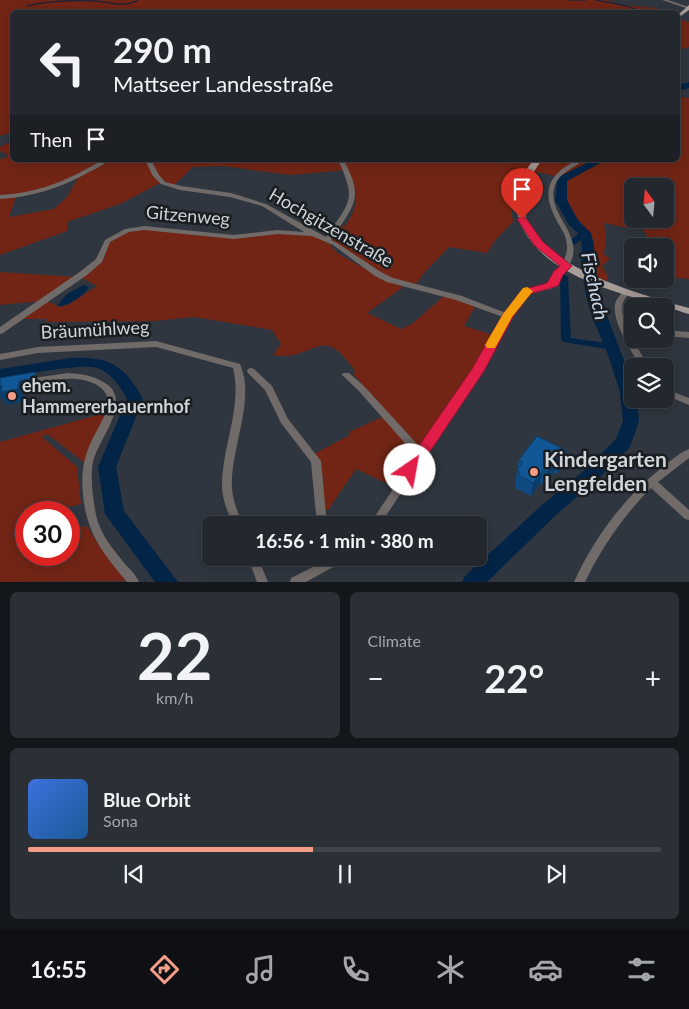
<!DOCTYPE html>
<meta charset="utf-8">
<style>
body{margin:0;font-family:Lato,sans-serif;background:#2b3037;color:#f1f3f6;height:100vh;display:flex;flex-direction:column;font-size:19px;white-space:nowrap}
*{box-sizing:border-box;margin:0}
p{font-size:16px;color:#a3a6aa}
.icon{flex:none;width:28px;height:28px;fill:none;stroke:currentColor;stroke-width:2;stroke-linecap:round;stroke-linejoin:round}
.map{position:relative;height:582px;overflow:hidden}
.side{display:flex;flex-direction:column;gap:10px;padding:10px;background:#13161a;flex:1}
.side>*{flex:none}
.top-card{position:absolute;left:10px;top:10px;width:670px;height:152px;border-radius:8px;box-shadow:0 2px 12px #0003,0 0 0 1px #40444b;background:#23282f;color:#f1f3f6;overflow:hidden}
.needle{width:32px;rotate:344deg}
.buttons{position:absolute;left:624px;top:178px;display:grid;gap:10px}
.buttons a{display:grid;place-items:center;width:50px;height:50px;border-radius:8px;background:#23282f;box-shadow:0 2px 12px #0003,0 0 0 1px #40444b;font-size:25px}
.speed{position:absolute;left:15px;top:501px;display:flex;gap:10px;font-size:25px;font-weight:700;text-align:center}
.speed>*{display:grid;place-content:center;width:65px;height:65px;border-radius:50%;background:#23282f;box-shadow:0 2px 12px #0003,0 0 0 1px #40444b;line-height:1}
.speed .limit{border:8px solid #d22;background:#fff;color:#111}
.pin{position:absolute;display:grid;place-items:center;width:42px;height:42px;color:#fff;margin:-51px -21px;border-radius:50% 50% 50% 0;rotate:-45deg;box-shadow:0 0 5px #0007}
.pin .icon{rotate:45deg}
.me{position:absolute;width:55px;margin:-28px;rotate:33deg;stroke-linejoin:round;filter:drop-shadow(0 0 4px #0008)}
.turn{display:flex;align-items:center;gap:18px;height:105px;padding:0 20px;font-size:22px}
.turn .icon{width:65px;height:65px;stroke-width:2.5}
.turn b{display:block;font-size:35px;line-height:42px}
.then{display:flex;align-items:center;height:48px;padding:0 20px;background:#0003;gap:10px;font-size:19px}
.big{font-size:38px;font-weight:700;line-height:1.1}
.side .tile{flex:1;display:flex;flex-direction:column;justify-content:center;gap:8px;min-width:0;padding:0 18px;border-radius:8px;background:#2b3037}
.side .dial{align-items:center;gap:0}
.dial b{font-size:65px;line-height:1}
.song{display:flex;align-items:center;gap:15px}
.cover{width:60px;height:60px;border-radius:8px;background:linear-gradient(135deg,hsl(220 70% 55%),hsl(210 70% 35%))}
.played{height:5px;border-radius:2px;background:linear-gradient(90deg,#f49e8a 45%,#40444b 45%)}
.keys{display:flex;justify-content:space-around;direction:ltr}
.heat{display:flex;justify-content:space-between;align-items:center;font-size:28px;direction:ltr}
.side .tiles{flex:1;display:grid;gap:10px;grid-template-columns:1fr 1fr}
.tile:last-child{grid-column:span 2}
.trip{position:absolute;left:202px;top:516px;width:285px;height:50px;border-radius:8px;background:#23282f;box-shadow:0 2px 12px #0003,0 0 0 1px #40444b;font-weight:700;line-height:50px;text-align:center}
.tab-bar{display:flex;height:80px;justify-content:space-around;align-items:center;background:#0e1013;color:#a3a6aa}
.tab-bar .icon{width:35px;height:35px}
.tab-bar .active{color:#f49e8a}
.tab-bar b{font-size:22px;color:#f1f3f6}
.map>svg:first-child{display:block}
.green{fill:#722515;fill-rule:evenodd}
.water{fill:#022446}
.lines{fill:none;stroke-linecap:round;stroke-linejoin:round}
.stream{stroke:#022446;stroke-width:1}
.canal{fill:#022446;fill-rule:evenodd}
.river{fill:#022446;fill-rule:evenodd}
.minor{fill:#706a68;fill-rule:evenodd}
.major{fill:#a89c99;fill-rule:evenodd}
.wall{fill:#0f4b81}
.shaded-wall{fill:#0c3d69}
.building{fill:#115796;stroke:#0c3d69}
.route{fill:#e11d48;stroke:#92132f}
.slow{fill:#f59e0b}
.poi-dot{fill:#f49e8a;stroke:#1a1d21;stroke-width:2}
.labels{text-anchor:middle;stroke-width:5;stroke-linejoin:round;paint-order:stroke}
.street-label{font-size:18px;fill:#cfd4d9;stroke:#1a1d21}
.poi-label{font-size:18px;font-weight:bold;fill:#cfd4d9;stroke:#1a1d21;text-anchor:start}
.water-label{font-size:19px;font-style:italic;fill:#cadaec;stroke:#1a1d21}
.near-poi-label{font-size:21px;font-weight:bold;fill:#cfd4d9;stroke:#1a1d21;text-anchor:start}
</style>
<div class="map">
<svg width="689" height="582" viewBox="0 0 689 582">
<rect width="100%" height="100%" fill="#2f363f"/>
<!-- green -->
<path class="green" d="M0 0H606L623 5 657 8 656 12H12V132L0 136Z
M682 20 689 22V47L678 50V22Z
M678 97 689 98V279L674 278 665 264V246H642L647 235 644 231V226L633 229 604 223 606 239 604 254 610 259 602 266 608 277 607 281 590 275V234L571 211 563 197 565 179 543 173 517 172C512 190 510 204 513 222L496 239 487 253 449 247 423 274 416 284 395 281 333 242 332 239 336 227 345 226C360 206 357 192 348 170L290 175 223 166 193 167 174 185 161 180 149 160H678ZM632 186H665V219H632Z
M12 141V160H105L47 190 0 196V159L6 158 8 155 0 151V147Z
M108 160H145L160 183 120 204 67 222V231L0 255V198L16 197 9 217 54 209 67 197 78 178Z
M139 229 226 238 285 232 316 236 327 241 337 253 365 269 403 287 367 313 401 329 412 324 445 295 476 305 464 326 493 335 479 361 392 486 356 469 328 510H324L322 470 314 454 350 435 349 432 389 414 354 375 355 371C320 320 315 363 273 355L281 344 272 330 194 317 154 321 46 322 47 319H22L48 301 59 307 68 305 97 286 82 278 105 256 107 246 111 241 125 232Z
M0 272 77 277 42 301 0 305Z
M108 412 85 463 47 434 42 437 77 467 81 504 58 510 55 512H26V555H69V529L87 526 102 550 131 581 0 582V442Z"/>
<!-- water -->
<path class="water" d="M84 285 89 287C84 296 67 307 57 306L67 294Z"/>
<g class="lines">
<!-- stream -->
<path class="stream" d="M567 0H586
M595 0 627 6 642 12
M27 6C48 1 71 0 93 1 110 1 121 9 138 0
M678 85 680 87"/>
<!-- canal -->
<path class="canal" d="M582 231H588L589 233 576 244H570L569 242 570 240Z
M564 274 568 277 571 338 613 344 616 345 618 347 616 349 613 350 563 342 561 340 560 277Z"/>
<!-- river -->
<path class="river" d="M689 82V88L678 91V85Z
M593 160H606L567 181V200L578 220 591 233 594 245 595 267 601 300 632 381V399H637L639 421 630 447 598 479 556 515 487 582H462L465 576 542 505 586 469 616 439 623 421 620 392 607 352 593 319 587 300 581 267 582 245 579 234 569 225 555 200 558 177Z
M70 358C108 356 125 365 143 399L116 467 124 511 178 582H155L105 514 98 467 127 399C121 388 111 372 97 368 78 363 22 376 0 379V369Z"/>
<!-- minor -->
<path class="minor" d="M662 0H668L689 7V9Z
M102 160H109C103 165 96 169 89 172 61 188 32 197 0 199V195C39 193 69 180 102 160Z
M145 160H151L159 175 165 182 181 186 231 193 266 204 326 237C333 225 348 210 349 195 349 183 343 171 338 160H344C349 171 355 182 355 194 355 209 339 227 331 240L337 243 381 272 393 278 462 296 506 313 525 288C533 287 546 288 551 282 554 279 556 273 559 269 565 260 569 250 566 240 565 234 561 228 558 223 548 205 542 186 560 171 567 165 575 160 584 160 574 168 560 172 555 185 546 211 578 230 573 255 572 261 568 267 564 272 562 276 560 283 557 286 550 291 538 291 530 292L510 317 480 373 380 525H369L418 452 411 450 358 390 342 375 343 373H349L364 386 417 444 422 446 473 370 503 317 456 300 387 282 375 276 333 245 312 236 277 234 234 239 144 230 129 232 110 242 102 262 87 275 3 333 0 334V327L81 271 96 259 105 240 125 229 144 226 234 235 277 230 304 232 262 206 230 197 180 190 161 184 153 176Z
M623 291H629L630 293C627 296 624 299 623 303 618 321 640 350 648 366H640C632 352 609 318 616 301 618 297 621 294 623 291Z
M665 330 689 332V338L665 336Z
M156 341 240 364C256 399 230 450 232 488 233 501 238 513 243 525H233C228 513 223 501 222 488 221 447 243 408 233 368L156 347 38 353 0 360V354L38 347Z
M251 368 254 369 272 386 288 419 321 461 327 525H317L311 462 281 423 265 390 248 373 247 371 248 369Z
M68 373C83 374 96 376 108 385 131 404 98 440 93 462 90 479 93 498 96 515 100 534 113 549 125 564 130 569 136 575 139 582H127C102 552 87 534 83 495 81 475 83 458 92 440 98 427 110 412 107 397 106 393 104 391 101 388 80 372 50 381 27 385L24 384 23 382 24 380 27 379Z
M665 389 689 398V405L665 395Z
M689 449V458L658 482 689 510V520L685 519 651 488C624 515 602 547 585 582H574C594 538 623 499 660 469 669 462 679 453 689 449Z
M248 558H258L268 582H257Z
M331 558H345L344 561 306 582H290L291 578Z"/>
<!-- major -->
<path class="major" d="M689 5V10L678 18V15Z
M534 160H542C471 250 629 291 689 308V314C681 312 671 308 664 306 614 292 535 273 518 216 512 195 519 176 534 160Z"/>
</g>
<!-- wall -->
<path class="wall" d="M537 436 564 464 557 474 554 472 545 485 540 483 531 496 515 488 516 484 515 483 519 460Z"/>
<!-- shaded-wall -->
<path class="shaded-wall" d="M35 372 39 390 23 393V402L6 405 3 398 0 399V386L19 381Z
M567 451 564 464 557 474 560 461Z
M557 459 554 472 545 485 548 472Z
M543 470 540 483 531 496 533 483Z"/>
<!-- building -->
<path class="building" d="M35 372 36 378 19 381 18 389 1 392 2 385 0 386V378Z
M537 436 567 451 560 461 557 459 548 472 543 470 533 483 518 475 520 472 517 470 523 462 519 460Z"/>
<!-- route -->
<path class="route" d="M522 216 525 217 543 242 572 266 563 275 558 286 530 294 513 317 484 371 415 474 410 476 405 474 403 470 405 466 472 369 503 314 522 290 547 283 554 271 560 266 535 246 517 219Z"/>
<!-- slow -->
<path class="slow" d="M527 287 533 291 512 317 495 348H487L485 345 503 314 523 288Z"/>
<!-- markers -->
<g class="poi-dot">
<circle cx="12" cy="396" r="5"/>
<circle cx="534" cy="472" r="5"/>
</g>
<g class="labels">
<!-- street labels -->
<g class="street-label">
<text transform="translate(188 216) rotate(5)" y="6">Gitzenweg</text>
<text transform="translate(331 228) rotate(30)" y="6">Hochgitzenstraße</text>
<text transform="translate(95 330) rotate(-3)" y="6">Bräumühlweg</text>
</g>
<!-- poi labels -->
<g class="poi-label">
<text x="22" y="392">ehem.<tspan x="22" dy="21">Hammererbauernhof</tspan></text>
</g>
<!-- water labels -->
<g class="water-label">
<text transform="translate(595 286) rotate(78)" y="7">Fischach</text>
</g>
<!-- near-poi labels -->
<g class="near-poi-label">
<text x="544" y="467">Kindergarten<tspan x="544" dy="24">Lengfelden</tspan></text>
</g>
</g>
</svg>
<div class="buttons">
<a><svg class="needle" viewBox="-14 -14 28 28"><path d="M0-13l5 13h-10z" fill="#e53935"/><path d="M0 13l5-13h-10z" fill="#a3a6aa"/></svg></a>
<a><svg class="icon" aria-label="sound" viewBox="0 0 24 24"><path d="M4 9h4l5-4v14l-5-4H4zM17 9q2 3 0 6"/></svg></a>
<a><svg class="icon" aria-label="search" viewBox="0 0 24 24"><circle cx="10" cy="10" r="6"/><path d="M15 15l6 6"/></svg></a>
<a><svg class="icon" aria-label="layers" viewBox="0 0 24 24"><path d="M12 4l9 5-9 5-9-5zM3 14l9 5 9-5"/></svg></a>
</div>
<div class="speed"><div class="limit">30</div></div>
<div class="pin" style="left:522px;top:219px;background:#d93025"><svg class="icon" aria-label="arrive" viewBox="0 0 24 24"><path d="M6 21V4h12l-3 4 3 4H6"/></svg></div>
<svg class="me" style="left:410px;top:470px" viewBox="-20 -20 40 40"><circle r="19" fill="#fff"/><path d="M0-13L10 11 0 6-10 11z" fill="#e11d48"/></svg>
<div class="trip">16:56 · 1 min · 380 m</div>
<div class="top-card">
<div class="turn"><svg class="icon" aria-label="left" viewBox="0 0 24 24"><path d="M17 20v-9H6M10 6l-5 5 5 5"/></svg><div><b>290 m</b>Mattseer Landesstraße</div></div>
<div class="then">Then<svg class="icon" aria-label="arrive" viewBox="0 0 24 24"><path d="M6 21V4h12l-3 4 3 4H6"/></svg></div>
</div>
</div>
<section class="side">
<div class="tiles">
<div class="tile dial"><b>22</b><p>km/h</p></div>
<div class="tile"><p>Climate</p>
<div class="heat"><a>−</a><b class="big">22°</b><a>+</a></div>
</div>
<div class="tile">
<div class="song"><i class="cover"></i><div><b>Blue Orbit</b><p>Sona</p></div></div>
<div class="played"></div>
<div class="keys"><svg class="icon" aria-label="previous" viewBox="0 0 24 24"><path d="M18 5L8 12l10 7zM5 5v14"/></svg><svg class="icon" aria-label="pause" viewBox="0 0 24 24"><path d="M8 5v14M16 5v14"/></svg><svg class="icon" aria-label="next" viewBox="0 0 24 24"><path d="M6 5l10 7-10 7zM19 5v14"/></svg></div>
</div>
</div>
</section>
<nav class="tab-bar">
<b>16:55</b>
<svg class="icon active" aria-label="directions" viewBox="0 0 24 24"><path d="M12 3l9 9-9 9-9-9zM9 14v-3h6M13 9l2 2-2 2"/></svg>
<svg class="icon" aria-label="music" viewBox="0 0 24 24"><path d="M9 18V5l10-2v13"/><circle cx="6" cy="18" r="3"/><circle cx="16" cy="16" r="3"/></svg>
<svg class="icon" aria-label="phone" viewBox="0 0 24 24"><path d="M5 4h4l2 5-3 2q2 4 5 5l2-3 5 2v4C11 20 4 13 5 4z"/></svg>
<svg class="icon" aria-label="climate" viewBox="0 0 24 24"><path d="M12 3v18M4 7l16 10M4 17L20 7"/></svg>
<svg class="icon" aria-label="car" viewBox="0 0 24 24"><path d="M5 17H2v-5l4-1 3-4h7l3 4 3 1v5h-3M9 17h6M6 11h13"/><circle cx="7" cy="17" r="2"/><circle cx="17" cy="17" r="2"/></svg>
<svg class="icon" aria-label="filters" viewBox="0 0 24 24"><path d="M4 7h16M4 17h16"/><circle cx="9" cy="7" r="2"/><circle cx="15" cy="17" r="2"/></svg>
</nav>
